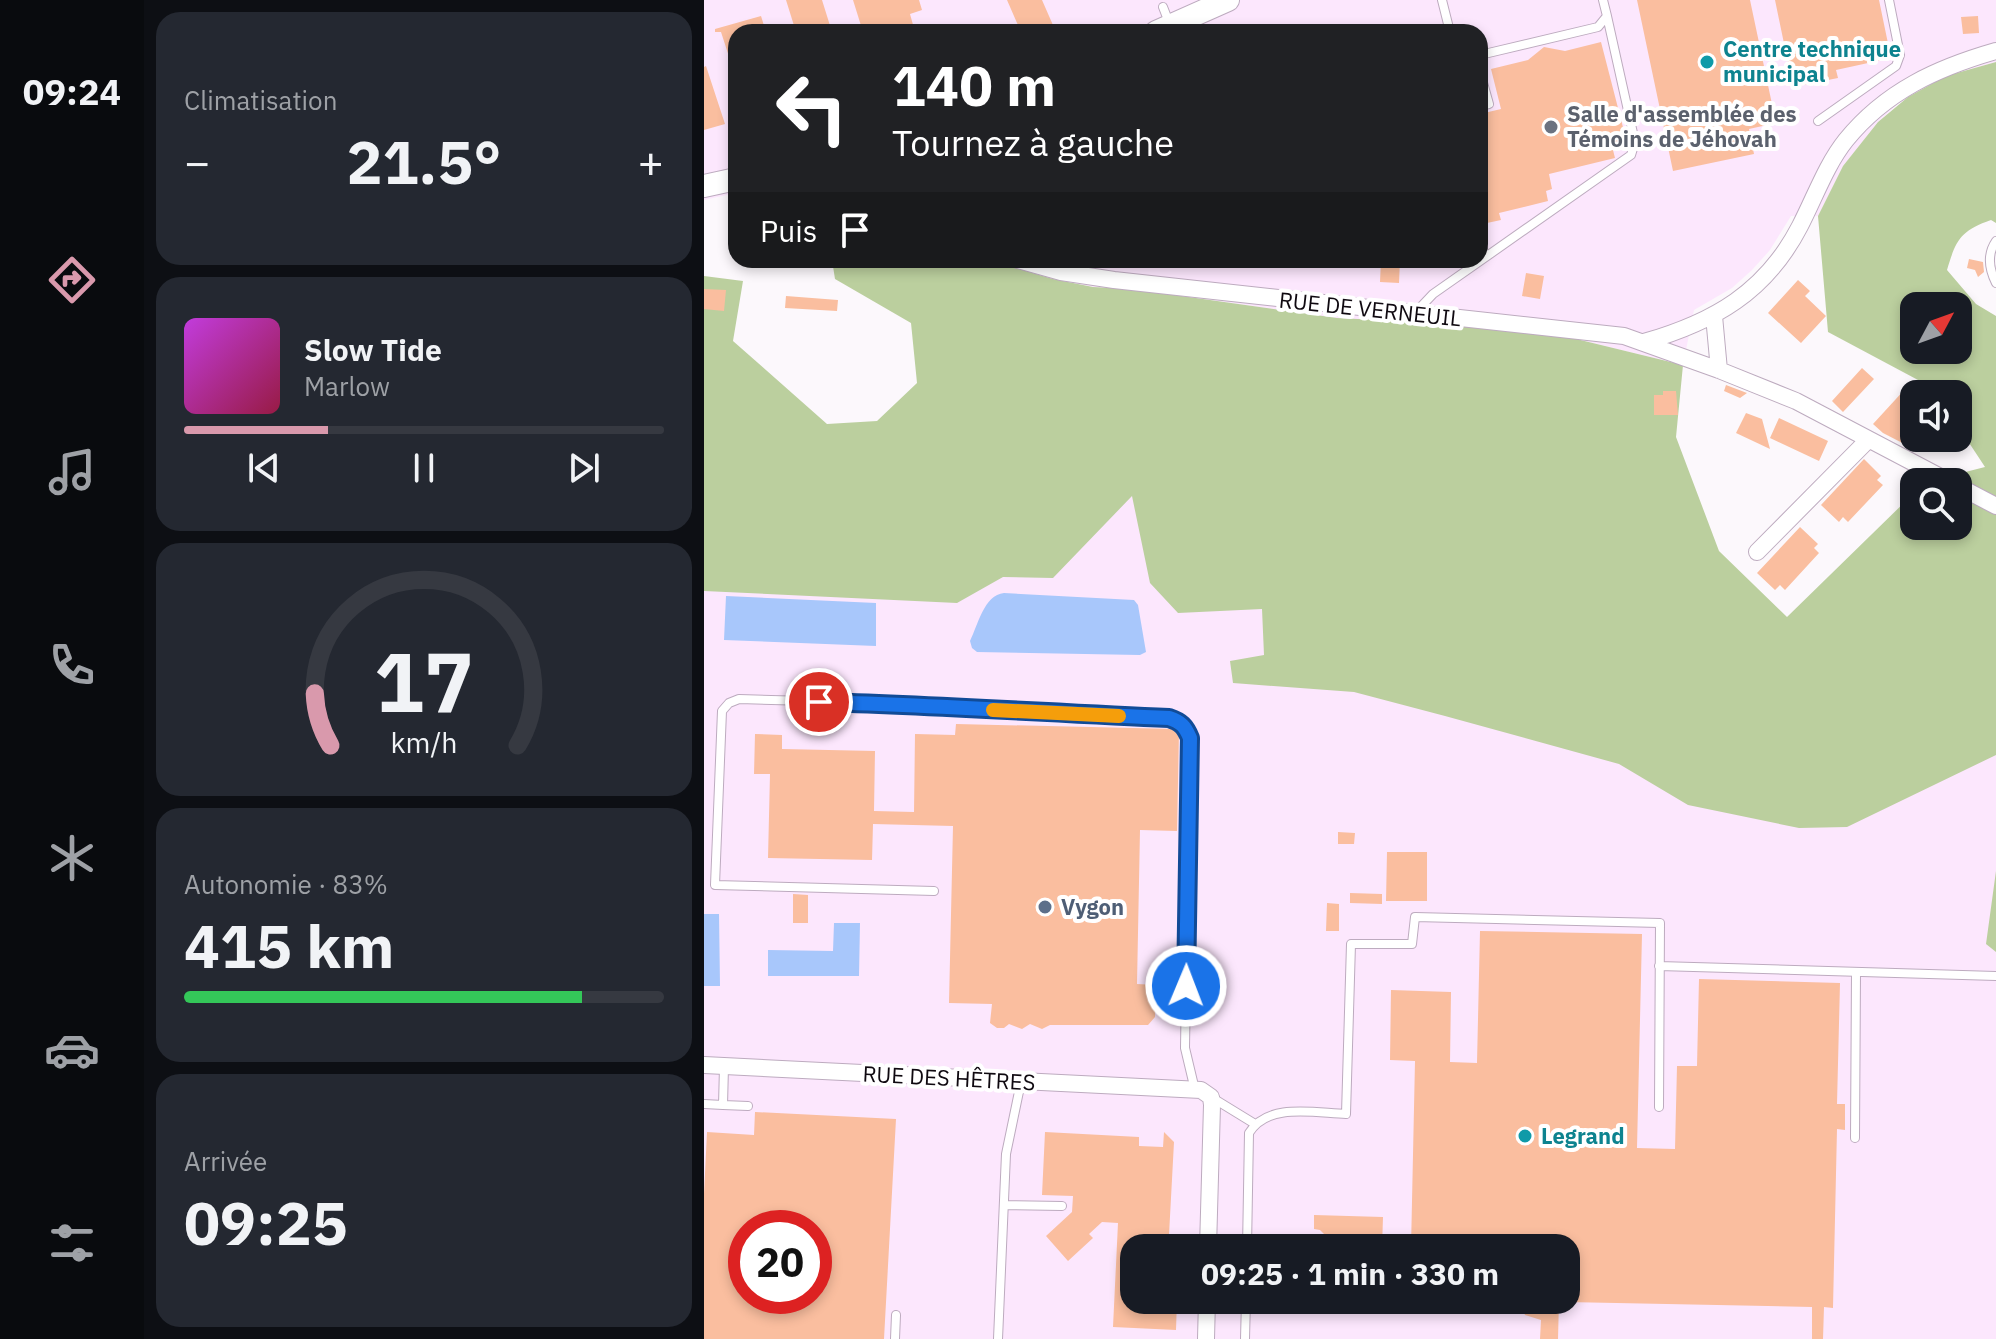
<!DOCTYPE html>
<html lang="fr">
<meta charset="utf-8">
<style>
body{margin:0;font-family:"IBM Plex Sans",sans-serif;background:#242831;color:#f1f3f6;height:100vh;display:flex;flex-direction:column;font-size:30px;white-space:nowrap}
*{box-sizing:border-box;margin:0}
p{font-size:26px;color:#9ea1a6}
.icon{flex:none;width:44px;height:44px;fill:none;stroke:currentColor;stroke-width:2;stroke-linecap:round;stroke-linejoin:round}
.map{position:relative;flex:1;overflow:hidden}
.panel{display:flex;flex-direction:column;gap:12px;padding:12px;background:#0d0f14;width:560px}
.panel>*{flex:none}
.hud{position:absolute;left:24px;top:24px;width:760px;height:244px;border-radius:24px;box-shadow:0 4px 12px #0003;background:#202124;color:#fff;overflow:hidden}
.needle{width:52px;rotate:49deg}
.buttons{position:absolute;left:1196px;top:292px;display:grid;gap:16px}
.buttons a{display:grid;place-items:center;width:72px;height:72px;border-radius:16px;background:#171b24;box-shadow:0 4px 12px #0003;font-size:40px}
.speed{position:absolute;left:24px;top:1210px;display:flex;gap:16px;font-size:40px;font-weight:700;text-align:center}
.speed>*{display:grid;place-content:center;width:104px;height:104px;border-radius:50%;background:#171b24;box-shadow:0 4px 12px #0003;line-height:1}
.speed .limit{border:12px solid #d22;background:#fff;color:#111}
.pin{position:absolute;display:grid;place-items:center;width:68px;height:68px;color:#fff;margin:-34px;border:4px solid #fff;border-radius:50%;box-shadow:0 2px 8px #0007}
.me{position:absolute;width:88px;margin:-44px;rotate:1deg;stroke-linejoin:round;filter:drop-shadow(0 0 6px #0008)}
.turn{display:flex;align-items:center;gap:28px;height:168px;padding:0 32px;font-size:36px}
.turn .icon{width:104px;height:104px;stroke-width:2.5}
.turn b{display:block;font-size:56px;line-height:68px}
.then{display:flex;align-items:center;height:76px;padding:0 32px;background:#0003;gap:16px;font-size:30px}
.big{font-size:60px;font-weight:700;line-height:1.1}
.panel .widget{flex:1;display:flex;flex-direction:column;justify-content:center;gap:12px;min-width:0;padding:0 28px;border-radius:24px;background:#242831}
.panel .dial{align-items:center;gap:0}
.dial svg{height:208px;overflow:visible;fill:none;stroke:#363941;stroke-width:7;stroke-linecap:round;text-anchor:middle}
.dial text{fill:#f1f3f6;stroke:none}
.song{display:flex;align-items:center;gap:24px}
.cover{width:96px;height:96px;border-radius:12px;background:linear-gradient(135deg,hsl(290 70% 55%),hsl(340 70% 35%))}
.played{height:8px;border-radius:4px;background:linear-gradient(90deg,#d999ac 30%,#363941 30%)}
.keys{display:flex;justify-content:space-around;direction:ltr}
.heat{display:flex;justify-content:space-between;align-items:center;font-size:44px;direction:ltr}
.charge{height:12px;border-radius:6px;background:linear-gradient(90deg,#34c759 83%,#363941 0)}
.trip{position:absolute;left:416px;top:1234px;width:460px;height:80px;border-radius:24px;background:#171b24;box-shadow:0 4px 12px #0003;font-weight:700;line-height:80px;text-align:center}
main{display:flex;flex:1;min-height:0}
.tab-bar{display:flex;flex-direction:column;width:144px;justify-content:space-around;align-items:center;background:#090b0e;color:#9ea1a6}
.tab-bar .icon{width:56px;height:56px}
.tab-bar .active{color:#d999ac}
.tab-bar b{font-size:36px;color:#f1f3f6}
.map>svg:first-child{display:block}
.built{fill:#fce7fd;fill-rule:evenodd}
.green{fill:#bbcf9e;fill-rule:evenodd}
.water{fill:#a8c7fb}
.building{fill:#fabe9f;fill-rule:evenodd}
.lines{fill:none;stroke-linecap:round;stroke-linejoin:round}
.lane-casing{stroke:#bdabbf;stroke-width:10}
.street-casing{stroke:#bdabbf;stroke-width:18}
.secondary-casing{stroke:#bdabbf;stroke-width:24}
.lane{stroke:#fff;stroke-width:8}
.street{stroke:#fff;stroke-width:16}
.secondary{stroke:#fff;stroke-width:22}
.route-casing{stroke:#114b97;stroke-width:20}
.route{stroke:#1a73e8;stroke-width:14}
.slow{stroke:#f59e0b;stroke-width:14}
.culture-dot{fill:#0f9aa8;stroke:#fff;stroke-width:3}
.worship-dot{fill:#6b7280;stroke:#fff;stroke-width:3}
.service-dot{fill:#5c6f8a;stroke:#fff;stroke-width:3}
.labels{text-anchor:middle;stroke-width:8;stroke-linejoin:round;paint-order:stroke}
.culture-label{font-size:22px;font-weight:bold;fill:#0d838f;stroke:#fff;text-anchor:start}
.worship-label{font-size:22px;font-weight:bold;fill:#5b616d;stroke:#fff;text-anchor:start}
.street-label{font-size:22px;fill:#0f0910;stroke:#fff}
.service-label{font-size:22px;font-weight:bold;fill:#4e5e75;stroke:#fff;text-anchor:start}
</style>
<main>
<nav class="tab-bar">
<b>09:24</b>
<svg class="icon active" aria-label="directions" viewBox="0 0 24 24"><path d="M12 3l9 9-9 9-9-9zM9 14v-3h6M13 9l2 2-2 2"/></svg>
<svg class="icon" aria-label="music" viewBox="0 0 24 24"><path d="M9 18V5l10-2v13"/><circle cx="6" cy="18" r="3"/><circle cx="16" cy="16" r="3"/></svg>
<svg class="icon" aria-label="phone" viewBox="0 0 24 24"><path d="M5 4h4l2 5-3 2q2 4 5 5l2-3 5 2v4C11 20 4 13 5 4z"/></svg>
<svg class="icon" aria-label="climate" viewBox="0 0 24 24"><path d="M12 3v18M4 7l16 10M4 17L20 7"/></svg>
<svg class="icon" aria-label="car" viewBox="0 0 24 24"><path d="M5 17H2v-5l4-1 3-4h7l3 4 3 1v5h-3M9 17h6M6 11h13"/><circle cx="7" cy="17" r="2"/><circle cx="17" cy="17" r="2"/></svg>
<svg class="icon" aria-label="filters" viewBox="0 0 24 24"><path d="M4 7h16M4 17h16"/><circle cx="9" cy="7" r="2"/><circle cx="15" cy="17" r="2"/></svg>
</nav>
<section class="panel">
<div class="widget"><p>Climatisation</p>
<div class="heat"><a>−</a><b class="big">21.5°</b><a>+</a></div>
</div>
<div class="widget">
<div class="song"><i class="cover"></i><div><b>Slow Tide</b><p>Marlow</p></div></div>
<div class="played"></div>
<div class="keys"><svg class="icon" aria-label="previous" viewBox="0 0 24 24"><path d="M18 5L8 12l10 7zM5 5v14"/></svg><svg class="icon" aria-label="pause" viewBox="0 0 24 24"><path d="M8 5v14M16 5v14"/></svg><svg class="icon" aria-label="next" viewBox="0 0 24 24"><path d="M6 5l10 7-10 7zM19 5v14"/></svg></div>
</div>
<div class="widget dial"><svg viewBox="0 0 100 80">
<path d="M14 69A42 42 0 1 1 86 69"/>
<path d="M14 69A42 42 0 0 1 8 49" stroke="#d999ac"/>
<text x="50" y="56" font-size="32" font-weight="700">17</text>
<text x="50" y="72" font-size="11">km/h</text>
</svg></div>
<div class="widget"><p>Autonomie · 83%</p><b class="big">415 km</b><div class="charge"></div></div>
<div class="widget"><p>Arrivée</p><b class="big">09:25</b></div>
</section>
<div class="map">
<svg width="1292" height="1339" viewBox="0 0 1292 1339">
<rect width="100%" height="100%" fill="#fcf8fc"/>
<!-- built -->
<path class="built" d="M0 0H1292V62L1242 76 1194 104 1174 122 1139 166 1114 216H1087L1066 250 1048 270 1028 288 990 310 979 365 823 327 633 318 428 289 389 287 349 279 285 260H776V32H32V193L0 200Z
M405 466 1292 730V1339H0V590ZM42 1228H110V1296H42ZM430 1248H862V1300H430Z"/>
<!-- green -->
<path class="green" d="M1292 62V223L1287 220C1256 231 1252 240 1243 270L1272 304 1292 316V755L1143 827 1095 828 984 805 915 764 741 716 650 692 529 683 526 661 560 655 558 609 474 613 446 583 428 496 349 578 299 577 253 603 0 591V276L39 281 29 341 123 424 173 421 213 383 207 323 131 279 128 260H285L349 279 389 287 428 289 633 318 823 327 979 365 972 437 1015 551 1083 617 1210 493V526H1254V482H1222L1281 467 1254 426V394H1233L1229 388 1124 332 1114 216 1139 166 1174 122 1204 97 1242 76ZM1210 306H1254V350H1210Z
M1292 871V952L1282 944Z"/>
<!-- water -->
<path class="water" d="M300 593 430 600 434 605 442 652 436 655 273 652 268 648 266 641C274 625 280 595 300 593Z
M22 596 172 603V646L20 640Z
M0 914H15L16 986H0Z
M130 923H156L155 976H64V950L129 951Z"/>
<!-- building -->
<path class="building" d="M82 0H118L128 32H92Z
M149 0H215L218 10 206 14 211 32H159Z
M303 0H338L352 32H317Z
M933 0H1046L1072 123 1045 129 1050 154 969 171Z
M1071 0H1175L1187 58 1132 70 1134 78 1089 87Z
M57 16 62 32H32V71L30 72 17 32H11V29Z
M1274 16 1275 33 1259 34 1257 17Z
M897 42 922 139 911 142 912 145 908 146 911 158 845 174 848 189 842 191 844 201 795 213 797 220 783 223 776 197V114L797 109 787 69 824 60 840 47 861 51Z
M2 66 21 124 0 130V67Z
M1265 259 1279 262 1280 272 1274 277 1271 270 1263 268Z
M677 260H696L695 283 676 282Z
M822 273 840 276 836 299 818 296Z
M1094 280 1106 291 1101 296 1122 316 1097 343 1064 313Z
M0 289 22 290 20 311 0 309Z
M82 296 134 300 133 311 81 308Z
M1158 368 1170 379 1139 412 1128 401Z
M1022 385 1043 393 1036 398 1020 391Z
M1202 388 1210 395V438H1222L1212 450 1179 433 1169 424Z
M959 391H972L974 415H950V395H959Z
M1042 413 1058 419 1066 449 1032 433Z
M1075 418 1124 441 1115 461 1066 438Z
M1160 459 1177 476 1173 480 1179 485 1144 522 1139 517 1135 522 1117 505Z
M1096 527 1114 544 1110 548 1115 553 1081 590 1076 585 1071 590 1053 573Z
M252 724 472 729 475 732 473 831 436 830 433 984 452 985 451 1017 444 1025H346L338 1029 326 1024 318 1029 305 1024 300 1028H293L286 1023 288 1004 245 1003 249 826 169 824 168 860 64 858 66 774H50L51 734 78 735V749L171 751 170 811 210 812 211 734 251 735Z
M634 832 651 833 650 844H634Z
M683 852H723V901H682Z
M646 893 678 894V904L646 903Z
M89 894 104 895V923H89Z
M623 903 635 904V931H622Z
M776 931 938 934 933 1148 971 1149 973 1066H993L995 979 1136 983 1133 1104H1141V1130L1133 1129 1129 1308 1120 1307 1119 1339H1108V1307L862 1302V1248H707L711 1061 686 1060 687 990 747 992 746 1062 773 1063Z
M51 1112 192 1119 180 1339H0V1194L3 1132 50 1135ZM42 1228H110V1296H42Z
M341 1132 435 1137V1146L459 1147 460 1132 470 1142 465 1235 476 1236 475 1248H430V1300H473L472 1330 409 1327 414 1223 398 1222 385 1234 389 1238 364 1261 342 1236 368 1212 369 1196 338 1195Z
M610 1215 679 1217 678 1248H634L616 1230 610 1229Z
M814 1300H855L854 1339H836L837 1320 821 1315Z"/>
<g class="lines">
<defs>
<path id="lane" d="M738 0 746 32
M459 7 466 25
M776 55 894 27 903 16 899 0
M776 72 785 104 776 106
M1114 121 1192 66 1196 55 1185 0
M776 238 781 257
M1292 241C1283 254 1285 269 1292 283
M711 313 729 294 927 155 931 142 903 16
M230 891 11 885 18 711 25 703 35 699 253 705 303 711 465 718C477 722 481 726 486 738L481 1048 491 1090
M955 966 1292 976
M20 1067 19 1105 44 1106
M507 1097 551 1124
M0 1104 19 1105
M1151 1138 1152 972
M300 1205 358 1206
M543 1248 545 1133C564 1102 611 1113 642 1114L647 944H708L711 917 956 923 955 1107
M191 1339 192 1315
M294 1339 302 1154 317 1082
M541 1339 542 1300"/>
<path id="street" d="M314 260 357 272 410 280 920 336 1015 370 1092 401 1246 482
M1010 316 1015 370
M940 342C1010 322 1062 292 1096 226 1111 197 1122 165 1142 140 1182 91 1233 68 1292 51
M1254 486 1292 506
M1053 552 1164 440
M0 1065 497 1090 507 1097 508 1105 504 1248
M502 1339 503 1300"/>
<path id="secondary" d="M452 32 524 0
M0 186 32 179"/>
</defs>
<!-- lane casing -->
<use href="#lane" class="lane-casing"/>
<!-- street casing -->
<use href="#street" class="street-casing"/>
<!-- secondary casing -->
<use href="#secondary" class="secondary-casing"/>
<!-- lane -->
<use href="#lane" class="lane"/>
<!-- street -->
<use href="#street" class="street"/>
<!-- secondary -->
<use href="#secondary" class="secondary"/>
</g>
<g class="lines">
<defs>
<path id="route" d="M115 702C232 705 348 713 465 718 477 722 481 726 486 738L482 986"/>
</defs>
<!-- route casing -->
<use href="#route" class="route-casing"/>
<!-- route -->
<use href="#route" class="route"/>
<!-- slow -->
<path class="slow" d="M289 710 415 716"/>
</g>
<!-- markers -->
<g class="culture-dot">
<circle cx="1003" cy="62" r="8"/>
<circle cx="821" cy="1136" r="8"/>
</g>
<circle class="worship-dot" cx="847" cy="127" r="8"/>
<circle class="service-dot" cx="341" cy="907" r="8"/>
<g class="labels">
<!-- culture labels -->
<g class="culture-label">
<text x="1019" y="57">Centre technique<tspan x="1019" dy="25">municipal</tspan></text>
<text x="837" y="1144">Legrand</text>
</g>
<!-- worship labels -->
<g class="worship-label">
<text x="863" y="122">Salle d'assemblée des<tspan x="863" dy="25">Témoins de Jéhovah</tspan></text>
</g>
<!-- street labels -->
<g class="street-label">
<text transform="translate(666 309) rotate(6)" y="8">RUE DE VERNEUIL</text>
<text transform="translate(245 1078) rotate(3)" y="8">RUE DES HÊTRES</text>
</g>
<!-- service labels -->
<g class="service-label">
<text x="357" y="915">Vygon</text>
</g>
</g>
</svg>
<div class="buttons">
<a><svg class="needle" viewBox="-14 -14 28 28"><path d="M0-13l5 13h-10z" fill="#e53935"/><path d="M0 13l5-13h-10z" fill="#9ea1a6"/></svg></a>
<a><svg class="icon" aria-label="sound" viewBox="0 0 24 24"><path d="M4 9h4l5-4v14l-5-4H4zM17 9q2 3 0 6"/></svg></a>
<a><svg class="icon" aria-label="search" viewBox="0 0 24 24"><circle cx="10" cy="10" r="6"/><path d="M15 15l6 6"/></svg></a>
</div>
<div class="speed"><div class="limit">20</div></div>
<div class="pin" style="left:115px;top:702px;background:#d93025"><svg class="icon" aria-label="arrive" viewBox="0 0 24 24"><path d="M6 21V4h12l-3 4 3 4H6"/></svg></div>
<svg class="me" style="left:482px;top:986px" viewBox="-20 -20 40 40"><circle r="17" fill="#1a73e8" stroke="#fff" stroke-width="3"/><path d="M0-11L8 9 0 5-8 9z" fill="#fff"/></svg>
<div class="trip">09:25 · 1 min · 330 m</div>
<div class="hud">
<div class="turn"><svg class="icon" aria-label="left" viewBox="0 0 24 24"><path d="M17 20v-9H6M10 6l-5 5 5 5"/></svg><div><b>140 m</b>Tournez à gauche</div></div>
<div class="then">Puis<svg class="icon" aria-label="arrive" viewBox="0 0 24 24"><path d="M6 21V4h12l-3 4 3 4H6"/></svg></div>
</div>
</div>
</main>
